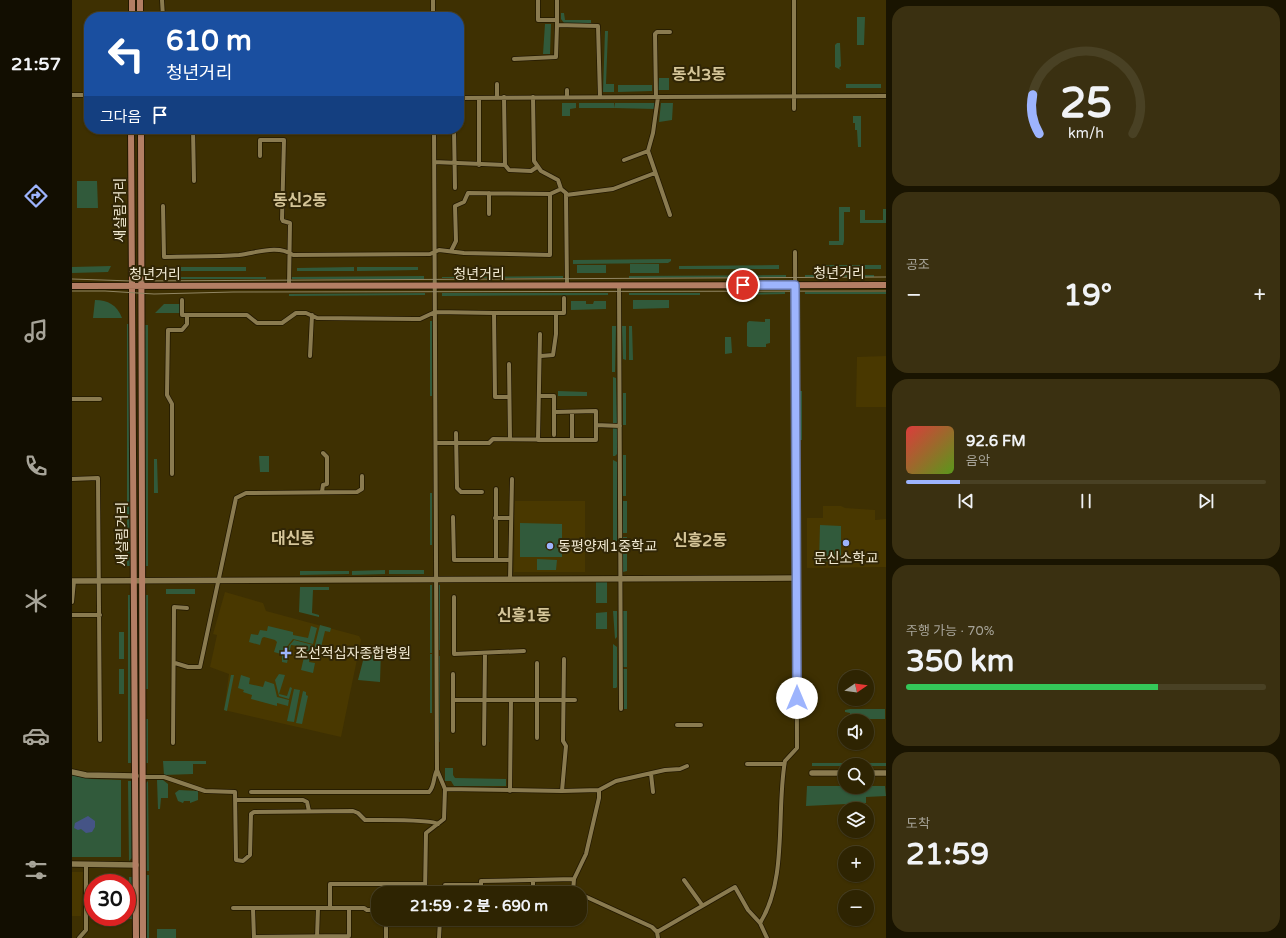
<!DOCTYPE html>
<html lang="ko">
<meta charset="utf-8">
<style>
body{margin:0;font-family:"Varela Round","Noto Sans KR",sans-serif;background:#3a3011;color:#f1f3f6;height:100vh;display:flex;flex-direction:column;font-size:15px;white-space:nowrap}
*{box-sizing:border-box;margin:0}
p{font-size:13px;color:#a7a499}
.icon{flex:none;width:22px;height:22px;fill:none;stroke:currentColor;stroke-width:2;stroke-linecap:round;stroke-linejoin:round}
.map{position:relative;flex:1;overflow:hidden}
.panel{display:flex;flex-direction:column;gap:6px;padding:6px;background:#191401;width:400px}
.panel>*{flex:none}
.banner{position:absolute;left:12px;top:12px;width:380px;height:122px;border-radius:16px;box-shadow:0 1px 3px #0004,0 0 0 1px #494124;background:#1a4fa0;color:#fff;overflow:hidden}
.needle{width:26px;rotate:77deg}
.tools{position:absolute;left:766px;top:670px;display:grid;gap:8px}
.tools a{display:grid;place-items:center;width:36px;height:36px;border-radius:50%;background:#2e2402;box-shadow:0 1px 3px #0004,0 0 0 1px #494124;font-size:20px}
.speed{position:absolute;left:12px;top:874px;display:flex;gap:8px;font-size:20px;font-weight:700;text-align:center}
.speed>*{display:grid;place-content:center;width:52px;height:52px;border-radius:50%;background:#2e2402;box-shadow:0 1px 3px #0004,0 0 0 1px #494124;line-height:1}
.speed .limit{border:6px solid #d22;background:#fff;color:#111}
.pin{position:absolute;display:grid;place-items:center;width:34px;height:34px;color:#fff;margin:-17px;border:2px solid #fff;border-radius:50%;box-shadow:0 1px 4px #0007}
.me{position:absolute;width:44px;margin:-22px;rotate:0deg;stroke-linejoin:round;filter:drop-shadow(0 0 3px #0008)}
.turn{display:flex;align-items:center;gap:14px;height:84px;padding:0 16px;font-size:18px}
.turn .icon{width:52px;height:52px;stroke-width:2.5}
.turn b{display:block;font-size:28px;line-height:34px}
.then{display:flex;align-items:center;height:38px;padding:0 16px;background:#0003;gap:8px;font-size:15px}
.big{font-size:30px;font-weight:800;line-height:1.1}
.panel .card{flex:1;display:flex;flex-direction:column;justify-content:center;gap:6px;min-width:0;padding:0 14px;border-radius:16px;background:#3a3011}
.panel .dial{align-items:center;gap:0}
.dial svg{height:104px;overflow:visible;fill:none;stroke:#494124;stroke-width:7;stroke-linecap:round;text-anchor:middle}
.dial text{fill:#f1f3f6;stroke:none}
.song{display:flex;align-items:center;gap:12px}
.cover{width:48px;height:48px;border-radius:6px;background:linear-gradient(135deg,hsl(0 70% 55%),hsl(90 70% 35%))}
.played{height:4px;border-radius:2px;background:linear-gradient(90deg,#9db4fd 15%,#494124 15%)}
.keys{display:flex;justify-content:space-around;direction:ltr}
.heat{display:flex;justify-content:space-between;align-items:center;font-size:22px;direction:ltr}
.charge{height:6px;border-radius:3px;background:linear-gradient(90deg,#34c759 70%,#494124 0)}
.trip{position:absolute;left:299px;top:886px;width:216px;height:40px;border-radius:16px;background:#2e2402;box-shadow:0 1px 3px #0004,0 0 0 1px #494124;font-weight:800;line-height:40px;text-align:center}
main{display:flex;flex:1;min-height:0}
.tabs{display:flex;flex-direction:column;width:72px;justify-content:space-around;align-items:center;background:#120e01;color:#a7a499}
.tabs .icon{width:28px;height:28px}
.tabs .current{color:#9db4fd}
.tabs b{font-size:18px;color:#f1f3f6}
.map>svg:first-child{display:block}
.built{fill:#493800}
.green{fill:#315a3b}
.water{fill:#455486}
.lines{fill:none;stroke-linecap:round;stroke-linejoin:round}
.street-casing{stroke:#221800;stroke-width:5.5}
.secondary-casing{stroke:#221800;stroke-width:7}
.primary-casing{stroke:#221800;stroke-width:8}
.street{stroke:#8a7b50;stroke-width:4}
.secondary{stroke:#8a7b50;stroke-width:5.5}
.primary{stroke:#b37e64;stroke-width:6}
.tram{stroke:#918663;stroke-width:1}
.route-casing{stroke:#6675a4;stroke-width:10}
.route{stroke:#9db4fd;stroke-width:7}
.poi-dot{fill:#9db4fd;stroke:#312606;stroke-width:1.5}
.labels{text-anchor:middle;stroke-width:4;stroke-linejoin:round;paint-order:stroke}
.street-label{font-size:14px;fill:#f0e8d1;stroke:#312606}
.poi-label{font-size:14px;fill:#f0e8d1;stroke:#312606;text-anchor:start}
.quarter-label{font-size:16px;font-weight:bold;fill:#d5c598;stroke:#312606}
</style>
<main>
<nav class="tabs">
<b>21:57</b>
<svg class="icon current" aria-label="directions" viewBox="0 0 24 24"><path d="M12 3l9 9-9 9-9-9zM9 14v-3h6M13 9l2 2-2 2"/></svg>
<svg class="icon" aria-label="music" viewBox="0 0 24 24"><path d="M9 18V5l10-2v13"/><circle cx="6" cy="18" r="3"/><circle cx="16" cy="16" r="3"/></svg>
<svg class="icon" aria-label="phone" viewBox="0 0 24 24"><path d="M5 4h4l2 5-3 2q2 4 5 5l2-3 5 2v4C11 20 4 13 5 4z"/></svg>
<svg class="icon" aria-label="climate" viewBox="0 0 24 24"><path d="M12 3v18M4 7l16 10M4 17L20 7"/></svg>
<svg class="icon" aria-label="car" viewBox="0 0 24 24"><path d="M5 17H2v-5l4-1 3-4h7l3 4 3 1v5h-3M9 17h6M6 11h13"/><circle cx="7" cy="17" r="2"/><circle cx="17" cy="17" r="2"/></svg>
<svg class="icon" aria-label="filters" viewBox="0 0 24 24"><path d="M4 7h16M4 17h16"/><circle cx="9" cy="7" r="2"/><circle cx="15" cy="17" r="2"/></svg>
</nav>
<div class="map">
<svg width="814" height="938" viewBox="0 0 814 938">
<rect width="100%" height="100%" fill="#3e3002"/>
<!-- built -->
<path class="built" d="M814 356V407H784L785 357Z
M443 501H513V572H442Z
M751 506H769L773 508 803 510V520L814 519V567L735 568V518H751Z
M153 592 191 603 194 611 287 636 289 640 269 737 152 710 157 674 138 667 145 635 141 634Z
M0 872H11L9 916H0Z"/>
<!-- green -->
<path class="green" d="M489 13H492L493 20H519V23H492L489 19Z
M785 17H793L792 45H785Z
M473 24H479L478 54H471Z
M533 31H536L534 84H542V92H531Z
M765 43H768L769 66 767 68 769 70 763 67V45Z
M587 78H597V90H586Z
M774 84H809V88H774Z
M546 85H580V91L546 92Z
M490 103H504V108L498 109V116H490Z
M507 103H542L543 108H507Z
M543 103H583V109L543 108Z
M589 103H601L600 120 587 122Z
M781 116H789V147H786L785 130H783V123H781Z
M5 181H25L26 208H5Z
M767 207H778V212H772V241L771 245H757V241H767Z
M811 209H814V223H788V210H793V220H811Z
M599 259V261L596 263 501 264V260Z
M558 264H587V273H558Z
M505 265H534V273H505Z
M707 265V269H607V266Z
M750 265H809V269H750Z
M39 266 36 272 0 273V267Z
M86 267H174V271H90Z
M282 267V271H225V268Z
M285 267H346V270L285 271Z
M396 268H426V271H396Z
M714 275V277L557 278V276Z
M733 275H802V277H733Z
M352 276V279H218V277Z
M491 276V278H370V277Z
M102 277H194V279H102Z
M713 292V294L657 295V293Z
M733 292H814V294H733Z
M353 293V295L217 296V294Z
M370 293H536V295L370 296Z
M557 293H628V295H557Z
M23 300C36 300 45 305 50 318H21Z
M561 300H597V308L561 309Z
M499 301H514V304H521L522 301H534V309L499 310Z
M92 304H108V313H83Z
M693 319H698V343L694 344V347H677L675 346V323L677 321 693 322Z
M358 321H360V396H358Z
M55 324H59V566H55Z
M73 325H76V566H73Z
M540 326H544L543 372H540Z
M550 326H554V360L551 359Z
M557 326H560L561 360H557Z
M653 337H659L660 353 653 354Z
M541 377 544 378 545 423H541Z
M486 391 515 392V396H486Z
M728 391H730V440H728Z
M551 393H554V425H551Z
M541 427H545V454L543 456H541Z
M551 455H554V496H551Z
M187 456H197V472H188Z
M82 459H85L86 493H82Z
M541 460 545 462V541L541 543Z
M358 493H360V545H358Z
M551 501H555V533H551Z
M448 523 490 524V557H448Z
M748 525 769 526V562L747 561Z
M551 537H555V571L551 572Z
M465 559 485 560 484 570H465Z
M313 570V574L280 575V571Z
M317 570H352V574H317Z
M228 571H277V574L228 575Z
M524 582H535V603H524Z
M358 585H360V653H358Z
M366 585H368V650H366Z
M228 587H257V590H241L240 613 247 615V617L227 612Z
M94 589H123V594H94Z
M56 595H59L60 763H56Z
M74 595H76V689H74Z
M541 611H545V637L543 639Z
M551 611H555V667H551Z
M535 612V629H524V613Z
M248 625 259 628 258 632 253 631 246 659 240 657Z
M196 626 221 632V635L236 638 239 626 245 628 241 644 221 639 209 654 202 652 205 642 203 640 192 637 190 638 188 645 177 642 179 634 186 635 188 630 195 631Z
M47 632H52V659H47Z
M222 640 241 645 237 662 243 663 241 673 229 670 232 657 225 655 227 646 219 645 215 663 210 662V654Z
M541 644 545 647V687L544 688H541Z
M294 649H309L308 682 286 680Z
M358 654H360V713H358Z
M366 656H368V742H367Z
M47 669H52V694H47Z
M551 669H555V709H552Z
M207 674 213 675 207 694 215 696 218 687 220 688 217 699 207 696 203 680Z
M159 675H162L155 711 152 710Z
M169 675 178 678 177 684 191 687 193 681 202 684 205 697 217 700 216 706 205 703V706L179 699 180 695 171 692 172 690 166 688Z
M222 689 228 690 222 722 215 721Z
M231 691 234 692V695L236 696 230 724 224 723Z
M778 709H813V719H792L790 717H786L785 720 778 721V713L773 712V710Z
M74 719H76V763H74Z
M91 761H134V764H121V774L92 775Z
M740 763H814V766H740Z
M373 768H381V775L383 778 434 779V786H382L379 781H373Z
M0 775 20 779 49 780V857H0Z
M85 780H91L96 784V798H89L88 809H86Z
M56 781H60V858L57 861Z
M76 781 77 871H74V783Z
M735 786H813L814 796 794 797V803L734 806Z
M107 790 126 791V800L118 803V801H112L111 803 106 801 103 793Z
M74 875H77V938H75Z
M57 877H60V919H57Z
M85 929H104V938H85Z"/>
<!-- water -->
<path class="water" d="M16 816 23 821V827L20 832 14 833 9 829 6 830 2 828 3 823Z"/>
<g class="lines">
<defs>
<path id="street" d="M90 0 91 17
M361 0V17
M466 0V20H485
M485 0V25L526 26 528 97
M442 59 484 57 485 25
M0 95H17
M432 97 433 165 437 170 459 171 465 167
M461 97 462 161 469 171 486 180 489 189 478 194
M495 97V90
M584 97 583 34 585 32H598
M387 98 814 96
M425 98V84
M722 109V0
M121 129 122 181
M362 129 365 770 373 789 490 791 527 790 544 781 593 770 608 769 615 766
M382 129 383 188
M576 151 598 215
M188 156V140H212L210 219 211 221 218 223 217 286
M552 160 576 151 581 133 586 97
M362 162 433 165
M407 165V98
M489 189 494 193 495 286
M417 193V214
M494 195 541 189 583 173
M91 206 92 257C117 256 142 257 167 255 184 253 206 244 221 255L358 254 367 250 392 253 478 255V194L396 193 392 202 383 206 384 241 379 251
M547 286 549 709
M110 300V315H115
M422 313H484
M238 356 240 315
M469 356 481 355 484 334V313H492V298
M437 364 438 439
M468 396H482V435
M0 399H28
M483 412 524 411V425
M500 412V440
M384 433 385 488 389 492H410
M466 440 468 334
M364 443H417L421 439 524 440V425L548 426
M100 474V404L95 395 96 330H110L115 324V315H175L185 323H210L224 313H234L245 318 342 319H348L363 312 422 313 423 397H437
M0 479 26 478 28 740
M250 492 251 485 255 484V457L251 453
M381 517 382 560H438
M423 518H438
M424 560V489
M438 579 440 479
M382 597V654L452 651
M0 602 2 581
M0 615H28
M103 663 116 667H128L164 498 174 493 285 492 290 489V476
M465 663V738
M381 700H503
M605 725H629
M381 731V674
M101 743 102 607 115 608
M412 744 413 653
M675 764H712
M579 774 581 792
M71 777H92L133 791 163 792 164 860 171 861 178 855 179 814 182 812 281 811 286 813 293 820C305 820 360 819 366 824
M438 791 439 700
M490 791 494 746 491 741 492 659
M179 792H357C363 786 361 777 365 770
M163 800H231L235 802 237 811
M612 880 630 905
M373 885H409
M353 893 354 833 372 819 373 789
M409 893V881L502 879
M461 893V881
M505 893 501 891 502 879 514 854 527 798V790
M508 894 580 927 585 932 586 938
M161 908H292L295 910H306
M258 908V884H353
M181 909 182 938
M314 919V938
M688 923C716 879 704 811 713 761L725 748 723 252
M585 932 663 887 676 910 688 923 695 938
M182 937 277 936V908
M7 938 14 930V864
M245 938 246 908
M367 938 368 919"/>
<path id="secondary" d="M0 581 724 578
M0 772 14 775 64 776
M740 773H773
M795 773H814
M0 864 64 865"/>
<path id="primary" d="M68 0V17
M60 17V0
M59 129 64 938
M69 129 71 938
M0 286 814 285"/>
</defs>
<!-- street casing -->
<use href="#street" class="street-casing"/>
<!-- secondary casing -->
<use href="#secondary" class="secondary-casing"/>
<!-- primary casing -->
<use href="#primary" class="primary-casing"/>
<!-- street -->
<use href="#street" class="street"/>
<!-- secondary -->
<use href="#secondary" class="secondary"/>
<!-- primary -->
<use href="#primary" class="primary"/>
<!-- tram -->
<path class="tram" d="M0 279 60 281 814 277
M0 291H33L82 294 161 292 814 291"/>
</g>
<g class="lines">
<defs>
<path id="route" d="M671 285H723L725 698"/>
</defs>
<!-- route casing -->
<use href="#route" class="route-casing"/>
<!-- route -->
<use href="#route" class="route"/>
</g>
<!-- markers -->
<g class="poi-dot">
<circle cx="774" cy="543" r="4"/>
<circle cx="478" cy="546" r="4"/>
<path d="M212 647h4v4h4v4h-4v4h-4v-4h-4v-4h4z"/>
</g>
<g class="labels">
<!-- street labels -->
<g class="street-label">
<text transform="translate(48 210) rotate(-90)" y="5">새살림거리</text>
<text x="767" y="278">청년거리</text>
<text x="83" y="279">청년거리</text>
<text x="407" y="279">청년거리</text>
<text transform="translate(50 534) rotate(-90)" y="5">새살림거리</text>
</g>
<!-- poi labels -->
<g class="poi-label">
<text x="486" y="551">동평양제1중학교</text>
<text x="774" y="563" text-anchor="middle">문신소학교</text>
<text x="223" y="658">조선적십자종합병원</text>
</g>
<!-- quarter labels -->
<g class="quarter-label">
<text x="627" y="80">동신3동</text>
<text x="228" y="206">동신2동</text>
<text x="221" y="544">대신동</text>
<text x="628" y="546">신흥2동</text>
<text x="452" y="621">신흥1동</text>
</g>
</g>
</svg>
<div class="tools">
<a><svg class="needle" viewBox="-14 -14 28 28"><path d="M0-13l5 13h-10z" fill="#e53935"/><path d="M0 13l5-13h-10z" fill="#a7a499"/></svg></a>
<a><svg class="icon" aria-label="sound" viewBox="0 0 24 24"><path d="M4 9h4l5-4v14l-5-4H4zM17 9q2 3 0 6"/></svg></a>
<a><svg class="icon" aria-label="search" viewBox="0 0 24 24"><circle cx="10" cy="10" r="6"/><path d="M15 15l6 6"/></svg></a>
<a><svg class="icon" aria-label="layers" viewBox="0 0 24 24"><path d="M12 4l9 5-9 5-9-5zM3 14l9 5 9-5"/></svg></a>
<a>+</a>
<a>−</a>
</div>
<div class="speed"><div class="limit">30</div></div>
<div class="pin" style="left:671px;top:285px;background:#d93025"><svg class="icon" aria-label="arrive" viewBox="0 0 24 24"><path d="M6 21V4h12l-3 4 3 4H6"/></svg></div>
<svg class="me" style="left:725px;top:698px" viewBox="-20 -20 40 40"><circle r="19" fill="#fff"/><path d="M0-13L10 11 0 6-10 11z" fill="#9db4fd"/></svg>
<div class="trip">21:59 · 2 분 · 690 m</div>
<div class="banner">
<div class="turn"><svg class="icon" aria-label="left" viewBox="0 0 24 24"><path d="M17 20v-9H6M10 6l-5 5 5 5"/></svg><div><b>610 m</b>청년거리</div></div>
<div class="then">그다음<svg class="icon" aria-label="arrive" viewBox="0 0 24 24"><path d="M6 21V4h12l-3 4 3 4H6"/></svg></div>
</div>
</div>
<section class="panel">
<div class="card dial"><svg viewBox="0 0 100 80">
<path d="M14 69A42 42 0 1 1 86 69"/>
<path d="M14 69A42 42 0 0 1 9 39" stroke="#9db4fd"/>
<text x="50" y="56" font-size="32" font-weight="700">25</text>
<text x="50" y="72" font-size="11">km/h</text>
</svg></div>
<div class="card"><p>공조</p>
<div class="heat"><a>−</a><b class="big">19°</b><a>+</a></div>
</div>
<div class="card">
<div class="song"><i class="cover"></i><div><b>92.6 FM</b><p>음악</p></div></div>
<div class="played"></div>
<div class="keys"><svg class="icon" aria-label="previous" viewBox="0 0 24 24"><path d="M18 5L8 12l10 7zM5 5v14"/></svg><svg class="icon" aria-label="pause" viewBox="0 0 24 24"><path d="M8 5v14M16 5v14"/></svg><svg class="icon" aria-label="next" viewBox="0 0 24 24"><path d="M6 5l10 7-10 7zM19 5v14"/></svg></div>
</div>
<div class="card"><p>주행 가능 · 70%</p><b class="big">350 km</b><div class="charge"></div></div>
<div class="card"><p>도착</p><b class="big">21:59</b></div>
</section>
</main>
